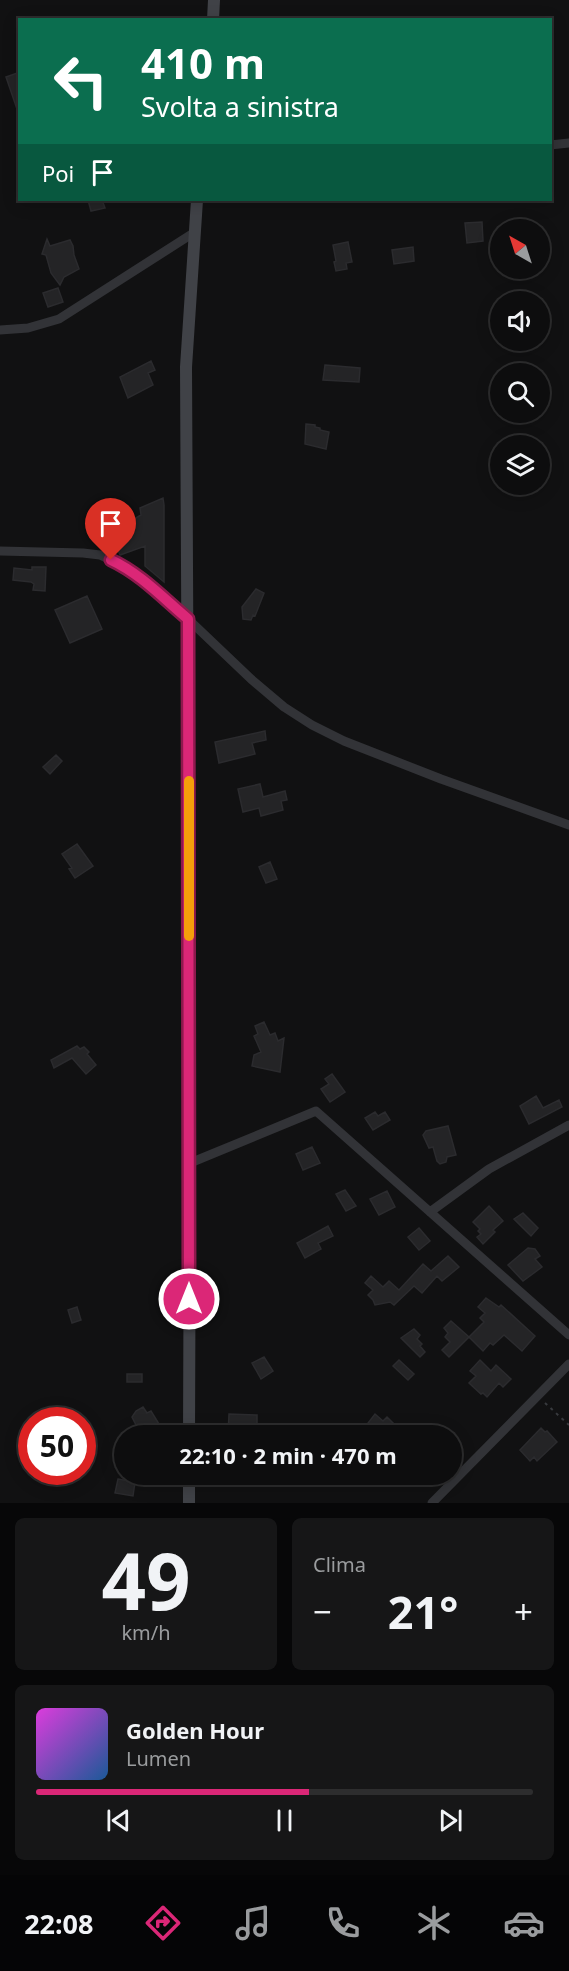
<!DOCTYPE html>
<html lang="it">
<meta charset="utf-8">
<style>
body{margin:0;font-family:"Noto Sans",sans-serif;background:#161617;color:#f1f3f6;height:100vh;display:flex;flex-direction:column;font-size:22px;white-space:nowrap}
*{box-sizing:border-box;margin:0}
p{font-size:20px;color:#9a9c9e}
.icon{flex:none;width:33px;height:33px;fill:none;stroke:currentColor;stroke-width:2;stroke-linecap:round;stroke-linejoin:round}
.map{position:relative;height:1503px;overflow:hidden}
.sheet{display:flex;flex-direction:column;gap:15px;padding:15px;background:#070708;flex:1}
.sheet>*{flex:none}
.guide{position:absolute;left:18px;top:18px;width:534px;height:183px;border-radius:0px;box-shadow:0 3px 15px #0003,0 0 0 2px #2d2d2e;background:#0b6e4f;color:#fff;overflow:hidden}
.needle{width:39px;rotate:321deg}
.controls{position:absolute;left:490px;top:219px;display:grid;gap:12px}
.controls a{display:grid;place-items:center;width:60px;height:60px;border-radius:50%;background:#0d0d0e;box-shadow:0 3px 15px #0003,0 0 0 2px #2d2d2e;font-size:30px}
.speed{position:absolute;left:18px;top:1407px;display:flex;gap:12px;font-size:30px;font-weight:700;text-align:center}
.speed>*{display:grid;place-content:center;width:78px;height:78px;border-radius:50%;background:#0d0d0e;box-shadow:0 3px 15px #0003,0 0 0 2px #2d2d2e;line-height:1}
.speed .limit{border:9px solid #d22;background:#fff;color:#111}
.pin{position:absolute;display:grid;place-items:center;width:51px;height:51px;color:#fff;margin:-62px -26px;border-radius:50% 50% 50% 0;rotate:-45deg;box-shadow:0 0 6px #0007}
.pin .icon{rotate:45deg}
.me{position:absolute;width:66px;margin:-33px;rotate:0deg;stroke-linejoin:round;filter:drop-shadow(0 0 4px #0008)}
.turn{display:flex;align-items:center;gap:21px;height:126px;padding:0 24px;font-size:27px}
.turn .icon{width:78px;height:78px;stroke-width:2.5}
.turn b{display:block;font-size:42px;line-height:51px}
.then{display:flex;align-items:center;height:57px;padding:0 24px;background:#0003;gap:12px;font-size:22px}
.big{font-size:45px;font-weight:700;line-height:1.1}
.sheet .widget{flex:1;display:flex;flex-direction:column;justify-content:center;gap:9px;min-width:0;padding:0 21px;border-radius:9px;background:#161617}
.sheet .dial{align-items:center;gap:0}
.dial b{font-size:78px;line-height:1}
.song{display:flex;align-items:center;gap:18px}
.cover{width:72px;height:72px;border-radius:9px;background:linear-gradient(135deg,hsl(300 70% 55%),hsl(210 70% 35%))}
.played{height:6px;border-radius:3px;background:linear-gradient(90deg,#db2777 55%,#2d2d2e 55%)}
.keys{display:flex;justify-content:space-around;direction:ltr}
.heat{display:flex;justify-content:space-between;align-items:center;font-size:33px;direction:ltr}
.sheet .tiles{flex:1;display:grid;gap:15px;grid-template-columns:1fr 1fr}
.widget:last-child{grid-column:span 2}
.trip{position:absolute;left:114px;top:1425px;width:348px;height:60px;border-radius:30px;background:#0d0d0e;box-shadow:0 3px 15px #0003,0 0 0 2px #2d2d2e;font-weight:700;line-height:60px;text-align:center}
.tab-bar{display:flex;height:96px;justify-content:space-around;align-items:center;background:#050506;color:#9a9c9e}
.tab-bar .icon{width:42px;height:42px}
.tab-bar .on{color:#db2777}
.tab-bar b{font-size:27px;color:#f1f3f6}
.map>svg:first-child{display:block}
.building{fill:#242426;stroke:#2b2b2e;stroke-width:1.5}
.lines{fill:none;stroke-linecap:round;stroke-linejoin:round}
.path{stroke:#383a3e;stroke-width:2;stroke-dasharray:3 4.5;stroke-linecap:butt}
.minor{stroke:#323337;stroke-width:9}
.secondary{stroke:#404247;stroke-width:12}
.route-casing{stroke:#8e194d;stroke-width:15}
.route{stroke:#db2777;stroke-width:10}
.slow{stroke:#f59e0b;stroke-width:10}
</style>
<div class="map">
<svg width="569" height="1503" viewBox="0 0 569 1503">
<rect width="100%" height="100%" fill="#111112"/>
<!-- building -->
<path class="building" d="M20 72V112H18L6 77Z
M88 200H102L105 208 91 211Z
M521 218 524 230H513L511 220Z
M482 222 483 241 467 243 465 223Z
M47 239 50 246 70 240 73 246 74 255 79 269 64 277 60 285 51 273 46 255 42 254Z
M348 242 352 262 346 263 347 269 336 271 334 262 336 261 333 245Z
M413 247 414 261 394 264 392 250Z
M58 288 63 302 48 307 43 293Z
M151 361 155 370 148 373 153 385 128 398 120 377Z
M325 365 360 368 359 382 323 380Z
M306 424 315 425V427L320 428V430L329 432 326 449 305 444Z
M163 498 164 505V582L145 566V546L120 555 116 545 113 546 107 530 129 522 141 515 140 508Z
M32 567H46L45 591 33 590 34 584 31 582 13 580 14 568 32 570Z
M256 589 264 593 255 616 253 615 251 620 243 619 242 607Z
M87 596 102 629 70 643 55 610Z
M265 731 266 740 252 743 255 754 219 763 215 742Z
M56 755 62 761 50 774 43 767Z
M260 784 263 797 285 791 287 800 281 801 283 810 261 816 259 808 243 812 238 789Z
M77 844 93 866 75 878 69 869 72 868 62 854Z
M270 862 277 879 266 883 259 867Z
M264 1022 270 1035 275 1033 278 1041 284 1038 280 1072 252 1066 254 1055 261 1052 254 1036 258 1034 255 1026Z
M77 1046 80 1049 84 1047 89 1052 87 1054 96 1065 86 1074 72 1058 54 1068 51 1060Z
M332 1074 345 1092 330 1102 321 1089 329 1084 325 1079Z
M536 1096 543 1108 559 1100 562 1107 529 1124 520 1106Z
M375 1112 378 1116 385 1112 390 1120 373 1130 365 1118Z
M448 1126 456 1155 447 1157 446 1162 440 1164 437 1161 433 1147 429 1148 423 1135 426 1131Z
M312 1147 320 1163 303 1170 296 1154Z
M345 1190 356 1206 346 1211 336 1194Z
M387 1191 395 1207 379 1215 370 1199Z
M489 1206 503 1221 493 1230 495 1232 483 1244 477 1237 481 1234 478 1231 480 1229 473 1222Z
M523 1213 538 1228 531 1236 514 1219Z
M328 1226 333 1236 318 1243 321 1249 305 1258 297 1243Z
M419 1228 430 1241 419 1250 408 1237Z
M528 1248 535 1249 540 1256 535 1259 542 1267 523 1281 508 1265Z
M448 1256 459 1267 442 1281 437 1276 422 1293 414 1286 394 1305 390 1302 375 1305 373 1300 368 1295 373 1290 365 1283 371 1276 383 1287 389 1281 399 1290 423 1264 431 1271Z
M486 1298 499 1307 501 1305 535 1336 522 1351 504 1335 493 1345 490 1343 483 1351 469 1337 484 1322 480 1318 485 1313 478 1307Z
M77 1307 81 1320 72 1323 68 1310Z
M451 1321 469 1337 449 1357 442 1350 450 1342 445 1337 448 1333 444 1328Z
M414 1329 420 1335 417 1339 422 1344 420 1346 425 1352 420 1357 401 1338Z
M264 1357 273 1371 261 1379 252 1363Z
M399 1360 414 1374 408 1380 393 1366Z
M480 1360 491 1371 496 1365 511 1379 503 1387 499 1383 487 1397 483 1393 481 1394 469 1383 476 1376 470 1371Z
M127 1374H142V1382H127Z
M143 1407 147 1413 151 1411 159 1424 141 1435 132 1417 136 1411Z
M229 1414 257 1415V1436H228Z
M375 1414 383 1421 387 1417 394 1424 390 1427 399 1436H373L365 1427Z
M541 1428 545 1432 547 1431 557 1442 537 1461 534 1457 530 1461 520 1450Z
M118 1479 135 1482 133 1496 115 1493Z"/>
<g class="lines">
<!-- path -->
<path class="path" d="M545 1403 569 1425"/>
<!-- minor -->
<path class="minor" d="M550 145 569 143
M0 330 28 328 59 319 195 232
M0 551 83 553 100 555 123 566 188 619 251 679 284 707 312 725 344 741 441 779 569 825
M190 1163 316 1111 569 1335
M430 1212 489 1169 569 1125
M432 1503 569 1364"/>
<!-- secondary -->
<path class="secondary" d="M213 20 214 0
M189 1436 190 1163 186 367 197 200
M189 1503V1474"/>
</g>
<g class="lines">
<defs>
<path id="route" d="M111 560C141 574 164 599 188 619L189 1299"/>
</defs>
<!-- route casing -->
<use href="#route" class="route-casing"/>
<!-- route -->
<use href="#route" class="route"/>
<!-- slow -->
<path class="slow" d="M189 781V936"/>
</g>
</svg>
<div class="controls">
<a><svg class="needle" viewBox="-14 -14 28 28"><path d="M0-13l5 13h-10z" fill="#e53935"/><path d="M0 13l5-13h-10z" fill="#9a9c9e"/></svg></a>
<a><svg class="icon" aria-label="sound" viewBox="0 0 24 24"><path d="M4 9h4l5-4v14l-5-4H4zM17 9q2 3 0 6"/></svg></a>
<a><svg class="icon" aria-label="search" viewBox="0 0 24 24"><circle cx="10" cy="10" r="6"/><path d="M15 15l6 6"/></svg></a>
<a><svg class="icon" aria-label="layers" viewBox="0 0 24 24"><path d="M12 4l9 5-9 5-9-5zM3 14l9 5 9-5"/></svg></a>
</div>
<div class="speed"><div class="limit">50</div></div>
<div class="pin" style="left:111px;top:560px;background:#d93025"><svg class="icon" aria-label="arrive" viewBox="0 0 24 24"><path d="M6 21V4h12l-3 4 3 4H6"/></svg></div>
<svg class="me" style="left:189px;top:1299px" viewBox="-20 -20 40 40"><circle r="17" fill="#db2777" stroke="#fff" stroke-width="3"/><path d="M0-11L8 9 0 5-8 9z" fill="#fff"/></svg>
<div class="trip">22:10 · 2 min · 470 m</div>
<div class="guide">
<div class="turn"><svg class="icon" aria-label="left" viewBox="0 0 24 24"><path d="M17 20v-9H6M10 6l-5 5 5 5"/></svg><div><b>410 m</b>Svolta a sinistra</div></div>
<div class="then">Poi<svg class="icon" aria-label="arrive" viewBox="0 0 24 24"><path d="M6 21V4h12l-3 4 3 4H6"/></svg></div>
</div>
</div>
<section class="sheet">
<div class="tiles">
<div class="widget dial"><b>49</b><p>km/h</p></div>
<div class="widget"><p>Clima</p>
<div class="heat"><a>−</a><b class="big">21°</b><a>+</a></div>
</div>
<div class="widget">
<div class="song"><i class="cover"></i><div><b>Golden Hour</b><p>Lumen</p></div></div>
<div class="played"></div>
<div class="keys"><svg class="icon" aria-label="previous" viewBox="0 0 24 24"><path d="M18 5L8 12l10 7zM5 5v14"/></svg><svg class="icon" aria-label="pause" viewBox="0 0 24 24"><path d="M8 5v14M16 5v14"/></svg><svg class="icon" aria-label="next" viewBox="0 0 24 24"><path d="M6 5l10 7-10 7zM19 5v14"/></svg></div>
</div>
</div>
</section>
<nav class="tab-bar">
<b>22:08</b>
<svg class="icon on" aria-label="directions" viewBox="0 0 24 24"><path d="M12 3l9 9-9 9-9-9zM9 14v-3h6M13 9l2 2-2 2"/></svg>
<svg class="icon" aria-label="music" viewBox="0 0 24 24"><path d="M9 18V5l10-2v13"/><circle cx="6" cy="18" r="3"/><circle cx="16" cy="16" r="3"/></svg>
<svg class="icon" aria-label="phone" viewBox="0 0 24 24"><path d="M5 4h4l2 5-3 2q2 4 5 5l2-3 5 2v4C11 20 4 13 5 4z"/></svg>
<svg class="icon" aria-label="climate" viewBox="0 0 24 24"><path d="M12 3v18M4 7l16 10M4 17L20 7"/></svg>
<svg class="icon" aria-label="car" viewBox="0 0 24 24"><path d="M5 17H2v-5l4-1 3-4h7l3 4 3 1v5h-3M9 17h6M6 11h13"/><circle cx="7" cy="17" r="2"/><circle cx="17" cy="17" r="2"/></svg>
</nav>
